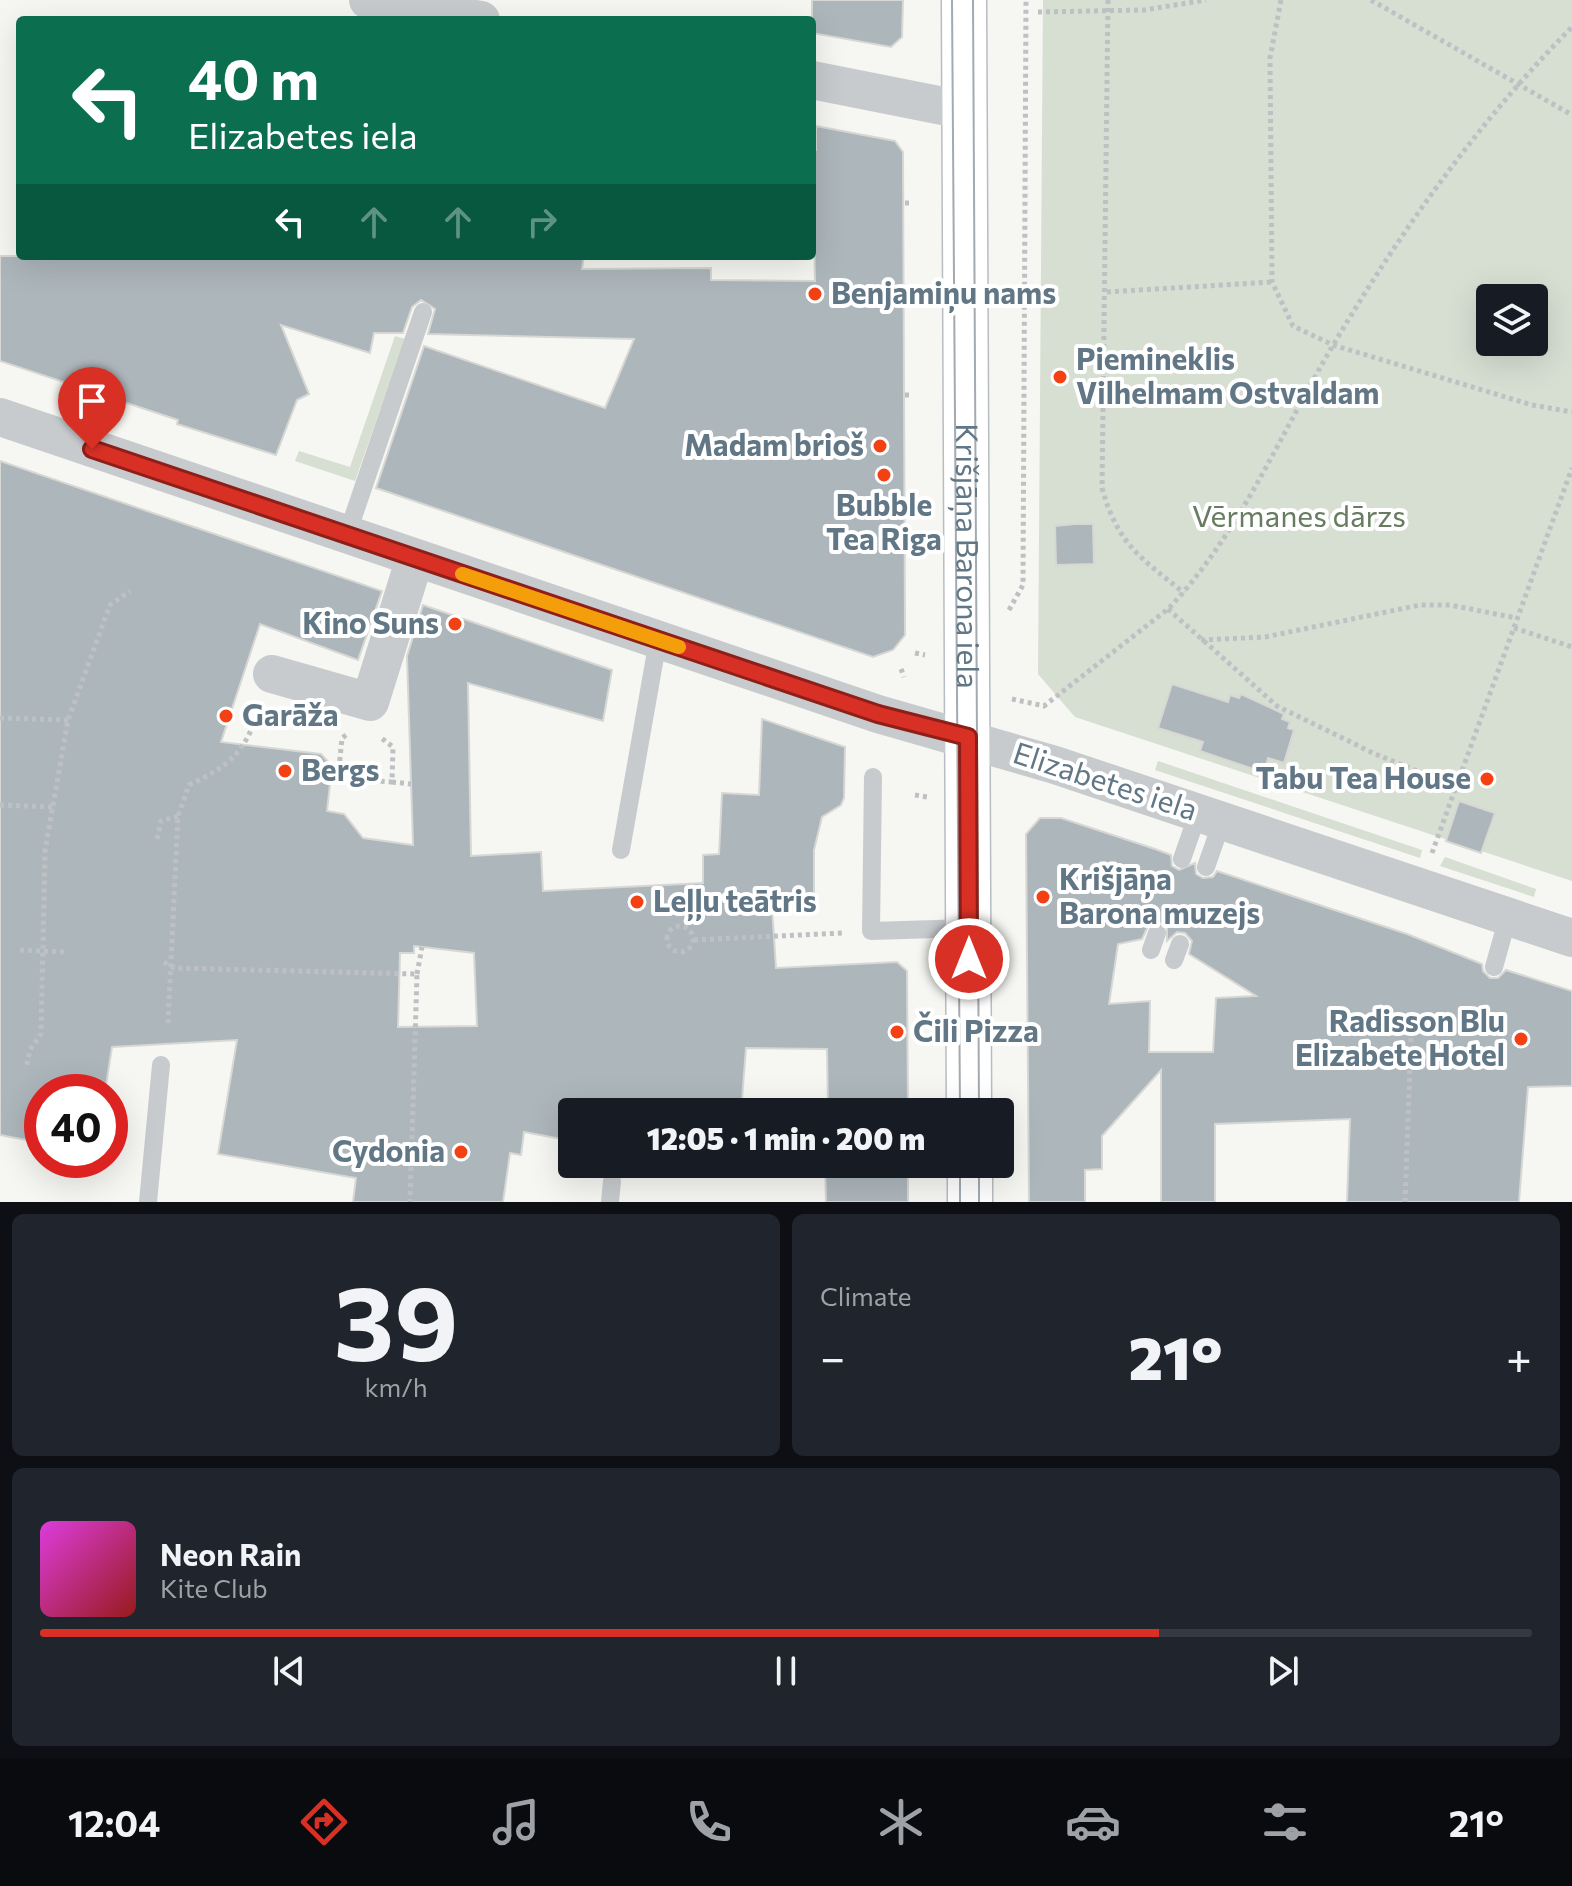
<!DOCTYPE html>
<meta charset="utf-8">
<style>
body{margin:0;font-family:Commissioner,sans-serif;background:#20242c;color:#f1f3f6;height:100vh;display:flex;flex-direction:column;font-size:30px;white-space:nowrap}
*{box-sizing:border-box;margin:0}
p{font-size:26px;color:#9ea1a6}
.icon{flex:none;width:44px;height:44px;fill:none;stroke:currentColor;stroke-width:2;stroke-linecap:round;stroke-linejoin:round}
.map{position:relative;height:1202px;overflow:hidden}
.sheet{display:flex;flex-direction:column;gap:12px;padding:12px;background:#0d0f14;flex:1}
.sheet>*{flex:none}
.top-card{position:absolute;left:16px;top:16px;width:800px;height:244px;border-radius:8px;box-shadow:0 8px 32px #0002;background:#0b6e4f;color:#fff;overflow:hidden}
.tools{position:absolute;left:1476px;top:284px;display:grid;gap:16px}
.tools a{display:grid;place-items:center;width:72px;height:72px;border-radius:8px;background:#171b24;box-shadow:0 8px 32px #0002;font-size:40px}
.speed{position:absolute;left:24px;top:1074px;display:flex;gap:16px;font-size:40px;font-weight:700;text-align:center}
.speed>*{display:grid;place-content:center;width:104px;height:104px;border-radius:50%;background:#171b24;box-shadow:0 8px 32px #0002;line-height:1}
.speed .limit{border:12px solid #d22;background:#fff;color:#111}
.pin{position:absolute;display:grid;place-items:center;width:68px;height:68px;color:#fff;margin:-82px -34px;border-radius:50% 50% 50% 0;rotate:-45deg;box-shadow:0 0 8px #0007}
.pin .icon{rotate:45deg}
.me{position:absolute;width:88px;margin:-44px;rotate:0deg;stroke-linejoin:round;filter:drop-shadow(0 0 6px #0008)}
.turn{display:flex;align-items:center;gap:28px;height:168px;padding:0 40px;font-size:36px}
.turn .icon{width:104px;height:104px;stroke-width:2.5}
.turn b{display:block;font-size:56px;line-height:68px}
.lanes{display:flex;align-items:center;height:76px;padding:0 40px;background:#0003;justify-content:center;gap:40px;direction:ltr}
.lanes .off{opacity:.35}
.big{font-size:60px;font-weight:800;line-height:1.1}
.sheet .tile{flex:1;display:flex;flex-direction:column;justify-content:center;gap:12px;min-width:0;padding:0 28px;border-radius:12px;background:#20242c}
.sheet .dial{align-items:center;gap:0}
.dial b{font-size:104px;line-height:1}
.song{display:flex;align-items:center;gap:24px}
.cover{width:96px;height:96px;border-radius:12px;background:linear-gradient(135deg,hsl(300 70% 55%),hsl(0 70% 35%))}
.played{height:8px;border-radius:4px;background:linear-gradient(90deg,#d93025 75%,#363941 75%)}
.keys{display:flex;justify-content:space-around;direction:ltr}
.heat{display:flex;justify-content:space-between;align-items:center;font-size:44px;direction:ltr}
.sheet .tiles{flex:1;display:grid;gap:12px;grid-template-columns:1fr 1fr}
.tile:last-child{grid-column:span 2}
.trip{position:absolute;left:558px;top:1098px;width:456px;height:80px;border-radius:8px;background:#171b24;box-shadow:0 8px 32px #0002;font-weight:800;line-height:80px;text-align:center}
.tab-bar{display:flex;height:128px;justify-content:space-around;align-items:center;background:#090b0e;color:#9ea1a6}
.tab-bar .icon{width:56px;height:56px}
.tab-bar .active{color:#d93025}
.tab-bar b{font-size:36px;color:#f1f3f6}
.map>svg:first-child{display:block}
.green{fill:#d7ded2;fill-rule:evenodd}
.building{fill:#adb6bb;stroke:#d7d7d4;stroke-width:2;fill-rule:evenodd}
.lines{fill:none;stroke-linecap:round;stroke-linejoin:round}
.secondary-casing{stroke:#b7bdc1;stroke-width:47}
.path{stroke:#bec1c3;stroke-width:5;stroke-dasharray:4 4;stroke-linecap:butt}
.lane{stroke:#c8cbce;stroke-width:18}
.street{stroke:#c8cbce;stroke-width:38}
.secondary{stroke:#fff;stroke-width:44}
.tram{stroke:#a3aab0;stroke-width:2}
.route-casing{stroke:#8d1f18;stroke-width:20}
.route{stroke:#d93025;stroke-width:14}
.slow{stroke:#f59e0b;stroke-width:14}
.poi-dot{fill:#f44114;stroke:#fff;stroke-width:3}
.labels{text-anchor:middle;stroke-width:8;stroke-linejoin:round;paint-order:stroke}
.poi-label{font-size:30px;font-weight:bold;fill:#627786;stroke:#fff;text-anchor:start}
.park-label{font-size:30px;fill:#687c61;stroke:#fff}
.street-label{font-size:30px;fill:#627786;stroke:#fff}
</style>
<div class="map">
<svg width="1572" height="1202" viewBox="0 0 1572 1202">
<rect width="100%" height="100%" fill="#f6f6f2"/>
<!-- green -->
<path class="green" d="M1043 0H1572V881L1075 717 1038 674ZM1490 298H1534V342H1490Z
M395 336 405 339 355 481 295 461 299 451 350 467Z
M1158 761 1422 850 1420 858 1155 770Z
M1445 857 1536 889 1534 897 1440 866Z"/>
<!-- building -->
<path class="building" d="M812 0H903L902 37 891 47 812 33Z
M816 126 895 141 903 152 905 635 893 650 873 657 376 488 424 346 605 408 634 339 428 334 435 309 421 300 412 307 403 333H374L370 353 281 325 309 394 297 400 276 455 177 424 178 420 0 361V256H584L582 269 711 268V280L815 281 812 150H816Z
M0 461 382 591 358 660 260 624 221 742 321 754 332 766 327 811 344 814 363 838 413 845 407 656 423 605 612 670 603 721 468 683 471 856 541 852 543 891 703 883V855L719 854 722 793 759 795 762 719 845 747 844 798 841 805 822 817 814 850V904L772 907 776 968 897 962 907 971 908 1112H828L827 1049 746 1048 741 1112H572V1141L524 1132 521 1155 510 1153 503 1202H353L356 1178 218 1154 237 1040 112 1047 105 1092H42V1143L0 1135ZM414 946 474 953 477 1026 398 1027 400 953H414Z
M1075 524H1093L1094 564 1056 565 1055 526Z
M1172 684 1228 702 1230 695 1239 698 1241 694 1284 714 1282 719 1290 722 1288 728 1294 730 1284 763 1268 758 1265 773 1200 751 1203 742 1158 728Z
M1459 801 1495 813 1481 853 1446 841Z
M1040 818H1061L1155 849 1171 855 1172 866 1179 870 1195 863 1196 874 1203 878 1213 877 1217 871 1407 934 1482 964 1483 971 1490 978H1498L1506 970 1572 991V1086L1528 1087 1519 1202H1347L1350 1119 1215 1124V1202H1161V1070L1102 1136V1169L1085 1170V1202H1029L1026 834ZM1156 921 1167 926V941L1177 932 1185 933 1192 941 1189 954 1256 996 1216 998 1213 1052H1149L1150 1001 1109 1004 1118 944 1142 939 1149 924Z
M825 1164H908V1202H826Z"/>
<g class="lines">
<defs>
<g id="secondary">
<path id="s1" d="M964 0 969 1112"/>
<path d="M970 1164V1202"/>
</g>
</defs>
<!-- secondary casing -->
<use href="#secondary" class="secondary-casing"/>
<!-- path -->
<path class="path" d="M1108 0 1102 488C1118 545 1140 557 1184 593
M1281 0 1270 58 1272 282 1293 326 1333 345 1532 405 1572 412
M1371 0 1572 115
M1038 12 1144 10 1206 0
M905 203H910
M1107 292 1272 282
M907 299H911
M905 395H912
M1168 609 1277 706 1373 753 1456 787
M1009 610 1023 585 1026 0
M1514 628 1572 647
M1201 640 1265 637 1420 605H1450L1516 618
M915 653 925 655
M901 669 904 677
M1012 699 1044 706 1168 609C1239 535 1280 435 1332 347 1400 232 1478 122 1572 27
M0 718 68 720
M346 735 342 738 338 778 392 782 393 747 380 737
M392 782 411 784
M915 795 927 797
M0 805 53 807
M157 839 161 821 178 816
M1432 853 1572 468
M667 939a13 13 0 1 1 26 0a13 13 0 1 1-26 0Z
M694 940 842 933
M20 950 65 952
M164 962 174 968 417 974 410 1202
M417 974 422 947
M168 1023 178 816 189 785C231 765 244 753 260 708
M27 1065 30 1050 41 1034 45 851 68 720 110 605 130 591
M1405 1202 1412 1010"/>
<!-- lane -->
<path class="lane" d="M347 535 423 312
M873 777 871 931 969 928
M621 850 658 640
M1182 859 1198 813
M1206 867 1222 821
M1151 950 1157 933
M1174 960 1180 944
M1494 967 1508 917
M148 1202 161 1065
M610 1202 612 1181"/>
<!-- street -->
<path class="street" d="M368 0 481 20
M812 80 963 110
M0 417 878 714 1055 765 1572 938
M272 674 370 702 415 558"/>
<!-- secondary -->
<use href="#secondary" class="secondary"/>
<!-- tram -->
<path class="tram" d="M952 0 960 1112
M973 0 979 1112
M960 1164V1202
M979 1164V1202"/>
</g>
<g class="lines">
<defs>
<path id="route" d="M92 449 878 714 968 737 969 959"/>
</defs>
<!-- route casing -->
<use href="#route" class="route-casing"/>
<!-- route -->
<use href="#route" class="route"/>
<!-- slow -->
<path class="slow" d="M462 574 679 647"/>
</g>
<!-- markers -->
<g class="poi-dot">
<circle cx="815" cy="294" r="8"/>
<circle cx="1060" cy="377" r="8"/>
<circle cx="880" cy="446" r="8"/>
<circle cx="884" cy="475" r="8"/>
<circle cx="455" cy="624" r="8"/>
<circle cx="226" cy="716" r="8"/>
<circle cx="285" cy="771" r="8"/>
<circle cx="1487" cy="779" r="8"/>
<circle cx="1043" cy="897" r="8"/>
<circle cx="637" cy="902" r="8"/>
<circle cx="897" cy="1032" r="8"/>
<circle cx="1521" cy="1039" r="8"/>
<circle cx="461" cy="1152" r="8"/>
</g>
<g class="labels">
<!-- poi labels -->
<g class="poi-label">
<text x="831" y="304">Benjamiņu nams</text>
<text x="1076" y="370">Piemineklis<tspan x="1076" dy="34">Vilhelmam Ostvaldam</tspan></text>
<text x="864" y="456" text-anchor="end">Madam brioš</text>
<text x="884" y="516" text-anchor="middle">Bubble<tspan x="884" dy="34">Tea Riga</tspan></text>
<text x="439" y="634" text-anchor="end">Kino Suns</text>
<text x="242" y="726">Garāža</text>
<text x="301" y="781">Bergs</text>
<text x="1471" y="789" text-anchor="end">Tabu Tea House</text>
<text x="1059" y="890">Krišjāņa<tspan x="1059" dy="34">Barona muzejs</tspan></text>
<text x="653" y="912">Leļļu teātris</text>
<text x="1505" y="1032" text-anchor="end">Radisson Blu<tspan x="1505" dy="34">Elizabete Hotel</tspan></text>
<text x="913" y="1042">Čili Pizza</text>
<text x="445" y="1162" text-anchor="end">Cydonia</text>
</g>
<!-- park labels -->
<g class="park-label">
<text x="1299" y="527">Vērmanes dārzs</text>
</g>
<!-- street labels -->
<g class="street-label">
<text dy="10" stroke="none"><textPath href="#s1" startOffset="556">Krišjāņa Barona iela</textPath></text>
<text transform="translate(1105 782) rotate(18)" y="10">Elizabetes iela</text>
</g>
</g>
</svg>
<div class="tools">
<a><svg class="icon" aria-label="layers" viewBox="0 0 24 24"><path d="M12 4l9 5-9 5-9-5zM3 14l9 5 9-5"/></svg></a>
</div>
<div class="speed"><div class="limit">40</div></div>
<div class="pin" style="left:92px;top:449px;background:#d93025"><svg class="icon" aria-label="arrive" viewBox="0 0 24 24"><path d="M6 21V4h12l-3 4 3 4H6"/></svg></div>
<svg class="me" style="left:969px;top:959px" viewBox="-20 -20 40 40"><circle r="17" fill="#d93025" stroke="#fff" stroke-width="3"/><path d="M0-11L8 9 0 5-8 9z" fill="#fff"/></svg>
<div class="trip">12:05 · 1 min · 200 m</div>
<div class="top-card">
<div class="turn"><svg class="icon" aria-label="left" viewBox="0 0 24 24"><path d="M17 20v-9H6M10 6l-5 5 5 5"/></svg><div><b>40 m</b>Elizabetes iela</div></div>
<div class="lanes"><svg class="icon" aria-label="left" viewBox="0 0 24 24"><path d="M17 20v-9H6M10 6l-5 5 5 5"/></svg><svg class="icon off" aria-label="ahead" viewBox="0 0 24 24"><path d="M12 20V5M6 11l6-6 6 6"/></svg><svg class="icon off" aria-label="ahead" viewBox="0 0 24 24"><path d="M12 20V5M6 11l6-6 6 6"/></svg><svg class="icon off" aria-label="right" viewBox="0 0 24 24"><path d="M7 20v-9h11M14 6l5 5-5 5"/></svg></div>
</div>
</div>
<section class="sheet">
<div class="tiles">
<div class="tile dial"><b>39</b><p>km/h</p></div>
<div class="tile"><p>Climate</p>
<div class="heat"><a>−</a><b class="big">21°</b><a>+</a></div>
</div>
<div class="tile">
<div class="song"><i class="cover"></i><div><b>Neon Rain</b><p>Kite Club</p></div></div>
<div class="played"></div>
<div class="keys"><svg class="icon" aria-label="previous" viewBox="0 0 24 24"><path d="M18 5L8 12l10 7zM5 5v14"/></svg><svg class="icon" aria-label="pause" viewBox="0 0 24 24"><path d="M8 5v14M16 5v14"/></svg><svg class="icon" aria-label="next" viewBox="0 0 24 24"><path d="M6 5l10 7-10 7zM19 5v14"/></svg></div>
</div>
</div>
</section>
<nav class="tab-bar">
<b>12:04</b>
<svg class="icon active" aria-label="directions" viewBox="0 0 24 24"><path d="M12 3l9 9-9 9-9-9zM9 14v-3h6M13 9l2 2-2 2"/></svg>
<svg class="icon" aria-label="music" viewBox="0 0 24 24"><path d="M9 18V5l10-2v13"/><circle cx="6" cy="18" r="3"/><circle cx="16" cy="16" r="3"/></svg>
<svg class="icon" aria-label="phone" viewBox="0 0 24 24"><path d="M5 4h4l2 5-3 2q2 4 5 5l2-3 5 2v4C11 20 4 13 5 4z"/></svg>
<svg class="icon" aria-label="climate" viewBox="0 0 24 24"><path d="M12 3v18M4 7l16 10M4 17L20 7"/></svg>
<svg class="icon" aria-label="car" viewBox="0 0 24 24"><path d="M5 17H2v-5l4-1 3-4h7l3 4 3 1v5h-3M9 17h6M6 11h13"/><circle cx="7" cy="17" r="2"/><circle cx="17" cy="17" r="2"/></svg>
<svg class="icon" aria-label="filters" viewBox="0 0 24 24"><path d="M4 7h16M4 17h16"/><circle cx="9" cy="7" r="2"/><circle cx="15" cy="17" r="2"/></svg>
<b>21°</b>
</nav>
